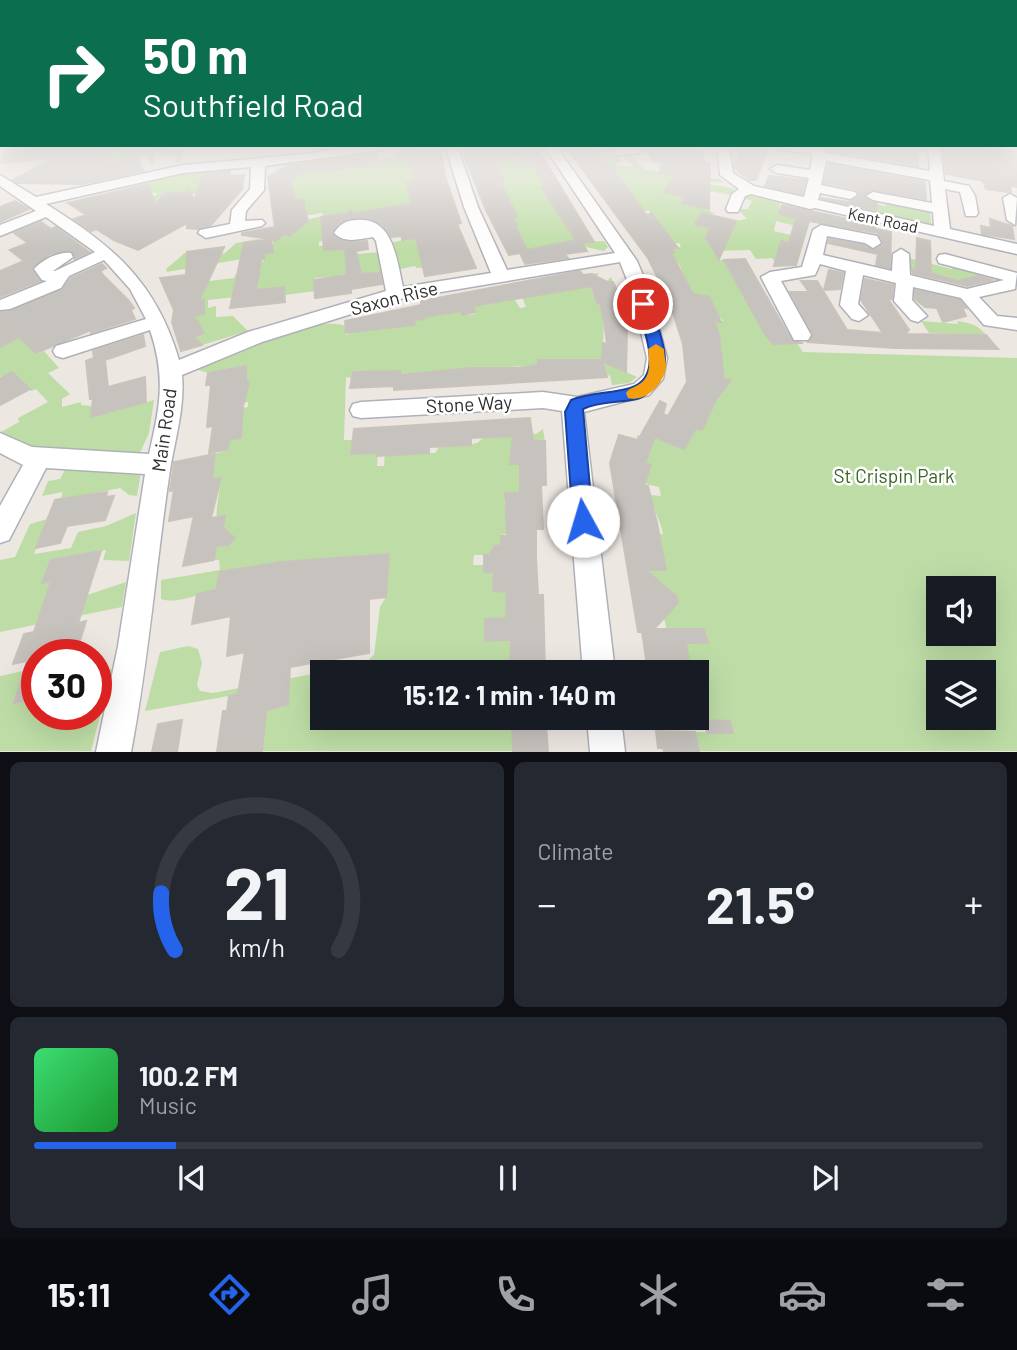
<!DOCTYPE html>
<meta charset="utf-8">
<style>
body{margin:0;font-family:Barlow,sans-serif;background:#242831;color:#f1f3f6;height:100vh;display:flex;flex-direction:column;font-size:26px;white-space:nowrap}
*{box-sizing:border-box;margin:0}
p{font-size:23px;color:#9ea1a6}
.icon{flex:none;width:38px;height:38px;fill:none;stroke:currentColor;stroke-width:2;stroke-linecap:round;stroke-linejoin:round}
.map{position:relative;height:752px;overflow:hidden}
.panel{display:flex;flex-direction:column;gap:10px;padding:10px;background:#0d0f14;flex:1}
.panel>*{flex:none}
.top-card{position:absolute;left:0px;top:0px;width:1018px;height:147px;box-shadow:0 7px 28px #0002;background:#0b6e4f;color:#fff;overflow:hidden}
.fabs{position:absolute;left:926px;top:576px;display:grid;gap:14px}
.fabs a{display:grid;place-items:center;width:70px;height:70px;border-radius:0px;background:#171b24;box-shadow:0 7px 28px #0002;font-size:35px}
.speed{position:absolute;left:21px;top:639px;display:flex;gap:14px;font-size:35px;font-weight:700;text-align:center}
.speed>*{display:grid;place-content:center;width:91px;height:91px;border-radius:50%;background:#171b24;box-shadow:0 7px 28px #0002;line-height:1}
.speed .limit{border:10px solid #d22;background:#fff;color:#111}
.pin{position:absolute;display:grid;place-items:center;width:60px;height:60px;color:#fff;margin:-30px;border:4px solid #fff;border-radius:50%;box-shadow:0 2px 7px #0007}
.me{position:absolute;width:77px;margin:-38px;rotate:354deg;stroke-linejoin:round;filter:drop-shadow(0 0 5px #0008)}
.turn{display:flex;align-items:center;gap:24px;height:147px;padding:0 28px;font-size:32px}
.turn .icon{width:91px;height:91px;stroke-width:2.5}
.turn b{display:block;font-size:49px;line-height:60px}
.big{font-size:52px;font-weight:700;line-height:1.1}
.panel .tile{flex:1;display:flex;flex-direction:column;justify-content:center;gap:10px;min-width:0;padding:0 24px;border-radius:10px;background:#242831}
.panel .dial{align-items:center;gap:0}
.dial svg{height:182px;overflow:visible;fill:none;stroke:#363941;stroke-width:7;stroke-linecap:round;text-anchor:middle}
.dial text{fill:#f1f3f6;stroke:none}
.song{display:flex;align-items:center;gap:21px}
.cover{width:84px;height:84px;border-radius:10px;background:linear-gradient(135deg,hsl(140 70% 55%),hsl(130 70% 35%))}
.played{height:7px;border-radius:4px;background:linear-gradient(90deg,#2563eb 15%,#363941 15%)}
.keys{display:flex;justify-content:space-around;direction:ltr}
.heat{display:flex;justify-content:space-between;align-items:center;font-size:38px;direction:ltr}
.panel .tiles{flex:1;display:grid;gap:10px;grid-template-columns:1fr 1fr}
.tile:last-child{grid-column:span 2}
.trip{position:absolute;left:310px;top:660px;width:399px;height:70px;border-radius:0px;background:#171b24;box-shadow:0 7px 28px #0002;font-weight:700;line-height:70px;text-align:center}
.menu{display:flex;height:112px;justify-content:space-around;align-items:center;background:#090b0e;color:#9ea1a6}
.menu .icon{width:49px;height:49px}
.menu .selected{color:#2563eb}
.menu b{font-size:32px;color:#f1f3f6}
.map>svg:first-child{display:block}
.education{fill:#ece2d4}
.green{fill:#bedda6;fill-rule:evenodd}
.building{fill:#c6c2bd;stroke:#c9c3bc;stroke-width:2;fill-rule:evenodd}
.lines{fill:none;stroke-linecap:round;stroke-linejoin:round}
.minor-casing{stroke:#afb1b8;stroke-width:3}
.minor{fill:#fff;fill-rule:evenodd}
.route{fill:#2563eb;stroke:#184099;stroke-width:2}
.slow{fill:#f59e0b}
.labels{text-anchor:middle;stroke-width:5;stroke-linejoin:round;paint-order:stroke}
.far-street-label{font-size:16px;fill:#2e2e2e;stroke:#fff}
.street-label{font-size:19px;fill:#2e2e2e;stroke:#fff}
.park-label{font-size:19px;fill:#396425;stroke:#fff}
</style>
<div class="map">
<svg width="1017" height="752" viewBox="0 0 1017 752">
<rect width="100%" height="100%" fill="#ede7e2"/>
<!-- education -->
<path class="education" d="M14 146 5 148 1 153 9 154 6 163 15 162 33 148 61 146 56 157H46L43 163 14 179 0 169V149L7 146Z"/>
<!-- green -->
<path class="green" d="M184 146 180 162 178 163 174 156 162 155 163 149 156 150 153 165H150L147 157 129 159 130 161 107 168 106 163 28 178 22 175 44 161 86 155 92 147Z
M487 146H519L523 164 534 163 547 186 542 187 552 204H556L577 242 604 241 608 247 604 251 563 242 520 255 522 251 510 226 516 225 512 218 518 216 512 215 508 197 504 196 500 181 503 178 493 179 496 168 470 170 489 167Z
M585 146H609L622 162 616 163 617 166 635 167 621 154 628 153 644 169 684 176 652 146 689 150 699 177 720 179 725 183 668 178C679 180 729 186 734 189L731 195 670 184 693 198H685L682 203 704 208 715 214 701 213 696 223 710 227 706 237 726 242 736 221 747 219 738 209H748L752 201 743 198 746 194 780 203 779 214 809 221 804 228 776 221 774 231 791 235 789 243 781 242V258L776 257 775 259 787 262 778 266 772 258 756 259 750 250 714 251 720 260 739 259 754 299H745L748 304H760L766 335 797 343 803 352 1017 358V751H699L695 732H733L730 721 704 720 697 713V699L708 698 706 688H697L696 672H691L689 660 678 643 707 642 704 629H675L667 632 662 608H674L678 603 677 597 672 592 659 593 655 577H632L629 570H666L659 534H663C661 521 653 510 650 495L661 496 659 487 640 483 639 471 648 474 651 465 637 460V435L653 442 656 437 684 449 690 438 678 420 702 430 714 401 719 398 707 384 727 386 726 379H719L722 350 714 321H723L721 318H700L711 300 709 297H699L697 294H684L681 268 678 263H669L668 253 673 252 671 248 681 247 679 243 661 244 641 214 651 213 650 211 634 210 631 193 622 194 615 176 619 175 617 172 603 174 605 166 603 162 591 163ZM938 588H984V634H938ZM938 672H984V718H938Z
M405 152 420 155 416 181 407 182 408 184 473 262 475 269 462 265 416 268 415 266 396 270 391 247 393 242 418 238 393 207 346 214 330 223 333 237 319 242V246H323L324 250 345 249 346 255 381 252 385 273 315 278V291L285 295 284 287 253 295 208 300V308L216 306V317L233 316 248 331 202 345 181 320 204 314V309L197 311 195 302 184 284 234 278 236 274 264 261V255L167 272 166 269 186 252 187 260 225 253 236 243 258 239 265 246 266 254 273 253V238L278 239 284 234 290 236 305 220 323 216 322 213 279 220 304 202 303 199 295 200 288 181H292L295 174 316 167 317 173 334 168 335 171 341 170 340 167 344 166 346 170H349L348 165 379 164 378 161 384 160 383 156 397 157 396 153Z
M191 170 210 171 204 173 200 194 165 193 145 208 137 207 158 194 139 188 137 181 142 188 147 187 148 179Z
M886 202 930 210 931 224 876 215V204L885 206Z
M908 258 952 269 953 266 999 276V279L996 281 986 274 963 280 968 283 950 282 949 277 908 268Z
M599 273 596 277 607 281 611 277 613 282H602L595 296 597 303H600C606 328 603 336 602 358L617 360 613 366 637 377 629 383 612 385 610 376 578 360H538V365L400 375 373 371 353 372 352 378 346 377 344 440H353L352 454 378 453 377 466H384L385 452 435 453 440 446 462 439 463 446 477 443 483 438 521 436 522 431 536 434 543 429 545 441H529L511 464H520V485L541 493H505L504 503 515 516 506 517 507 534 501 535V545L495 546 492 555H474L473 565H484V572H507V576H494L493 591 507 592V618L485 619V640H511L510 668H501L500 672H322V718H489V724H512L513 751H262L266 710 287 705 289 685 145 711 160 652 188 646 198 649 202 663 197 685 200 691 213 693 364 664 374 655 380 607 386 597 388 554 281 562 220 572 216 590C199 593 178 605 161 599V580L220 570 219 560H214L216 546 227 545C209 526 219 502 221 478L212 479 215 454 228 449 229 440 242 408 248 407V402L243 403 249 382 246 381V366L208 373 198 370 200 367C227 354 318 314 345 326L346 335 353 332 386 329 405 321 406 326 414 325V320L424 319 423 314 457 307 468 315 475 314 473 306 511 300H515L520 308 526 307 522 297 568 291 567 288 595 279 592 274Z
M21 301 25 304 9 312 32 350 37 354 44 351 59 368 48 373 70 394 62 399V407L81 402V405L92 406V417L154 400 149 433 140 453 36 449 1 432 19 422 18 418 48 402 36 389 31 391 21 382 0 376V310Z
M921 321 958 324 957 321C970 323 977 324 986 335L929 333Z
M66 468 141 472 137 496 129 495 120 488 60 500 63 492 42 496 48 481 60 479Z
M136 513 129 561 103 560 106 550 58 558 55 568 47 569 42 582 62 579 49 589 40 614 84 605 87 595 126 582 122 607 0 632V560L15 557 30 524 47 519 34 554 71 548 78 532 106 526Z
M32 669 15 702 37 698V714H96V671L112 669 91 751H0V676Z"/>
<!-- building -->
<path class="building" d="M14 146H116L106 164 138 157 143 171 82 184 17 183 13 180 59 157 5 163 7 161 0 162 6 147Z
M404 146 441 152 446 179 461 223 457 224 476 268 425 276 416 238 402 240V236L391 237 381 224 371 219 349 218 339 223 331 233 347 242 367 241 368 249 356 251 361 274 380 273 382 284 351 289V293L315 298 314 280 347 275 345 249 324 250 321 217 346 214 350 210 354 213 411 204 407 182 416 181Z
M469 146H536L594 242 582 243 587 251 565 254 568 258 525 264 520 253 509 255 486 210 463 153ZM519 156 523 164 531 163 547 186 541 187 576 240 527 250 515 226 517 225 512 218 517 217 500 181H504L495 159Z
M565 146H585L595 152 604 164 609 163 648 217 651 213 678 248H671L674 252 671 253 693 294 709 297 721 322 714 321 719 334 724 379 731 380 716 400 702 430 696 428 684 449 655 437 645 463 651 465 644 486H648L657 523 666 570H646L677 597 678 603 654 629H704L708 643H686L691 672H648L642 632H638L610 463 619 435 638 440 660 401 666 404 663 414 668 416 687 382 683 344 669 300 648 258Z
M677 146 679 149 692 150 699 155 702 153 705 162 710 163 709 209 682 203 685 197 664 192 675 175 660 173 662 161 654 162 644 147Z
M743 146 768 148 756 180H750L735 169 734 164Z
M832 146H918V166L831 151Z
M943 146H993L1001 153 1017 154V187L1010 185 1011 192H1008L986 189 983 181 946 174Z
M375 154 379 164 317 173 316 169 299 173 291 182 295 200 303 199 308 221 290 236 284 234 276 241 271 239 273 252 264 254V259L261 260 256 290 284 287 285 302 230 308 244 243 270 239 242 235V233L275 227 268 177 289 165Z
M829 164 925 182 926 199 872 190 864 197 877 203 876 210 821 198 849 202 860 196 856 189 824 183Z
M230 171 229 176 244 175 242 189 211 225 197 229 187 228V223L138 250 114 240 96 229 91 231 74 219 86 215 68 203 148 184 155 203 166 193H188V187L194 200 203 174Z
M769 176 806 180 802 194 765 186Z
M15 201 29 209 0 222V207Z
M782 205 876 225V229L891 232 890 268 876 265 878 254 828 243 829 239 864 245 874 250 884 244 878 233 809 221 796 265 774 266 781 241 789 243 796 218 779 214Z
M702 213 736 221 719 259 706 238 710 227 695 224Z
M990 219 1012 226 1014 239 982 234 981 226 991 228Z
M41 222 51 229 56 227 89 252 75 259 71 250 50 254 31 269 40 281 0 297V271L24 261 10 250 28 243 14 233Z
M917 238 930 241 931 273 958 281 978 276 993 280 967 286 913 273 912 269 916 270Z
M224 247 199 301 204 300V314L194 316 204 333 194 337 202 345 181 351 172 322 174 310 160 278 186 275 187 252Z
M745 259 792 341 803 343 773 344 766 336 724 260Z
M102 264 106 268 101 271 102 274 128 300 134 308 131 310 135 319 91 333V330L36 353 19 337 0 347V313L11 311 62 290 71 278Z
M829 270 843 273 840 289 824 290Z
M580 271 583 275 592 274 607 282H613L616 288 627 332 626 372 602 361 607 377 394 390V386L350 388 353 372 400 371V375L471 368H518L538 365V360H602L603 343 607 344 604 321 600 303H597L592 286 473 306 475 312 462 315 461 311 424 317V319L414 320 415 325 346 333 345 321 421 305V301Z
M865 279 893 285 892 299H888L909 330 905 334 986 335 998 349 895 348 808 342 813 334 790 292H809L801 281H817L847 330 883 333 861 300Z
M915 290 960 300 966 308 962 307 966 316 943 322 937 308 925 307 915 299Z
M143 335 145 346 105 360 108 387 145 377 146 402 91 417 93 399H90L86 361 94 358 93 351Z
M246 366V381L249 382 243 406 241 438 229 440 228 449 209 453 213 426 207 427 211 385H206L208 373Z
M12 372 30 389 0 405V378Z
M530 418 533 441H545L546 485H541L543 529H536V558L538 595H543L545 672H510L511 640 485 641V619L506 618 507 592 493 591 494 572H484V555H489L495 546 501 545V536H507L505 493H520V464H510L513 436 471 438V445L429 447V453L377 456 378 453 351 454 354 429Z
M215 454 212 479 221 478 211 518 225 516 223 528 235 538 228 545 216 546 214 560 183 566 194 516 169 521 174 490 170 491 174 462Z
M107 492 106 497 114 496 105 520 67 526 60 543 36 548 55 500Z
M101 551 78 623 86 621 76 654H37V698L14 703 27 661 13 664 24 634 34 632 51 581 42 583 51 560Z
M389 554 386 597 369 599V653L290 667 288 705 266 710 262 752H217L223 711H227L229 696 238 694 245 652 227 656 231 616 192 624 197 594 216 590 220 572 281 562Z
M182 720 177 752H152L158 724Z
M704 720 730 721 733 733H707Z
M546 723 548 752H513L512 724Z
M656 731 695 732 699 752H664L663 748H658Z"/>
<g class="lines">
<defs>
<path id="minor" d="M359 146H388L382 150 265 166 264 190 246 211 245 221 262 220 265 223 262 226 206 238 198 233 200 230 230 224 232 210 250 189 251 167 183 173 46 204C112 245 156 281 179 360L248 332 386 291 376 241 373 237C359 239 345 244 334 233 340 224 346 220 357 220 394 217 397 262 403 287L491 273 464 207 445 146H457L478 207 507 270 615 253 544 146H556L637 261 649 290 667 358 663 379 649 395 584 412 615 672H583L562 411 543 408 361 418 353 416 350 410 353 404 361 402 543 392 577 397 634 384 644 375 647 358 631 290 620 262 399 299 262 342 182 375C185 407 175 439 170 470 156 564 149 658 131 752H96L118 646 145 474 46 468 9 540 0 543V506L23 465 0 453V433L32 447 149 454C160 407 166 377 150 330L63 358 56 356 53 351 56 346 146 319 130 289 104 260 69 276 61 288 10 309 0 310V300L47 281 42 280 34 269C42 260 59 251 71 253L73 257 53 271H55L95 252 46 217 0 236V225L36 211 0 186V175L36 197 183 165 305 154Z
M637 146 643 150 641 153 618 155 612 151 618 147Z
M692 146H704L705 148 699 152Z
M717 146H729L733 173 754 186 804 197 809 178 777 173 770 169 777 165 810 170 813 154 782 150 776 146H825L826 153 930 171 928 146H940L944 181 969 186 975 196 978 213 976 216H966L960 192 945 189 950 229 1017 244V254L815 208 810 209 751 194 745 196 738 212H728L726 209 732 194 739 189 720 175ZM826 161 930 180 932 203 873 192 866 196 873 200 933 212 934 226 818 200 820 193 850 199 857 195 855 192 821 185Z
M995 146H1017V151L1001 150Z
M1010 194 1017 198 1015 225 1007 220 1003 198Z
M821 225 877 236 881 243 873 248 865 243 827 236 823 255 892 271 893 254 901 249 909 254 910 275 967 289 1004 280 939 263 937 259 939 255 945 254 1017 273 1015 289 979 297 997 316 1017 318V330L984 325 961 298 913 287 912 300 927 316 918 322 911 320 894 301 896 283 863 275 858 304 868 315 859 321 852 319 840 305 846 271 820 264 815 275 781 281 811 335 808 340H794L761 277 770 272 802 267 813 230Z
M587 718H621L625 752H590Z"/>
</defs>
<!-- minor casing -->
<use href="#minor" class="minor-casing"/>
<!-- minor -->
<use href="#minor" class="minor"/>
</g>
<!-- sky -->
<linearGradient id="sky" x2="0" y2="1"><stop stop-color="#7fc0e5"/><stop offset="0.58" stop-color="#f7f4f2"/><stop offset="1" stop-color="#f7f4f2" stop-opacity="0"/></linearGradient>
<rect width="1017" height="251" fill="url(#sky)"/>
<!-- route -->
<path class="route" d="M643 300 650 304C659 332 678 368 651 390 646 394 643 398 637 399 619 403 600 401 583 409L593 521 591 527 583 530 576 527 573 521 565 412 571 400C591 392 610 394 630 388 666 377 643 328 636 304Z"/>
<!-- slow -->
<path class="slow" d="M656 344 664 349C664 355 666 362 666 367 664 384 645 403 628 398L626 393C630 387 635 388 641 383 652 375 649 361 648 349Z"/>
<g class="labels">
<!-- far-street labels -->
<g class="far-street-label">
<text transform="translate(883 220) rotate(12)" y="6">Kent Road</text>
</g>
<!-- street labels -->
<g class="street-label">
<text transform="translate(394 298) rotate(-14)" y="7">Saxon Rise</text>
<text transform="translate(469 404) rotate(-3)" y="7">Stone Way</text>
<text transform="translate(164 430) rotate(-82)" y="7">Main Road</text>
</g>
<!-- park labels -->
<g class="park-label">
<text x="894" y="483">St Crispin Park</text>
</g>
</g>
</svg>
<div class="fabs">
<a><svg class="icon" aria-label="sound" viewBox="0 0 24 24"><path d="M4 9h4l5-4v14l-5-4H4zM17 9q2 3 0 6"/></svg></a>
<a><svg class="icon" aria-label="layers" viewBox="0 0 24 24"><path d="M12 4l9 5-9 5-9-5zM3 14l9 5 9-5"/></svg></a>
</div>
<div class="speed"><div class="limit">30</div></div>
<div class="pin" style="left:643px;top:304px;background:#d93025"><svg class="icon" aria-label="arrive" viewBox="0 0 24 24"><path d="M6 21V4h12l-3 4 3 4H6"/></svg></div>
<svg class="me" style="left:583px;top:521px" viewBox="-20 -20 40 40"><circle r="19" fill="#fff"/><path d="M0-13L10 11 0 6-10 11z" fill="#2563eb"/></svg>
<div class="trip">15:12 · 1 min · 140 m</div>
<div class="top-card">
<div class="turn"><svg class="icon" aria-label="right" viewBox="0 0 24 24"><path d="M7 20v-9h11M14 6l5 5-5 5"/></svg><div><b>50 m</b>Southfield Road</div></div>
</div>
</div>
<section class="panel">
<div class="tiles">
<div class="tile dial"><svg viewBox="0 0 100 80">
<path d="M14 69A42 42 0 1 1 86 69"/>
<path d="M14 69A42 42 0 0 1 8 44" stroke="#2563eb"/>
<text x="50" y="56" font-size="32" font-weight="700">21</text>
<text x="50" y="72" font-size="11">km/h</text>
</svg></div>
<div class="tile"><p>Climate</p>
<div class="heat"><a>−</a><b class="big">21.5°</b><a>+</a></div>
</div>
<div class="tile">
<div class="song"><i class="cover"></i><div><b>100.2 FM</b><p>Music</p></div></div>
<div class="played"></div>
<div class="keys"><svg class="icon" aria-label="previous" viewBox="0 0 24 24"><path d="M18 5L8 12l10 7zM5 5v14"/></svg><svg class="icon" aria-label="pause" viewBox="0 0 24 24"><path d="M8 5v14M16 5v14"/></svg><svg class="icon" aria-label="next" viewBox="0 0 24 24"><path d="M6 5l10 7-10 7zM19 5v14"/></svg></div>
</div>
</div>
</section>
<nav class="menu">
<b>15:11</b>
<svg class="icon selected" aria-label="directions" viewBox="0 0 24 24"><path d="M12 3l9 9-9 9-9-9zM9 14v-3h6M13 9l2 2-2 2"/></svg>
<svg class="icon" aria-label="music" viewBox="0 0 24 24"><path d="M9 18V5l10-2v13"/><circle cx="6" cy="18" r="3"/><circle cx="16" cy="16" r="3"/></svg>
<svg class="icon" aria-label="phone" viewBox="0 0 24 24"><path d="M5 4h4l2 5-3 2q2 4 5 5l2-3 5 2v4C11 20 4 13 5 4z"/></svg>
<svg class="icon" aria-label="climate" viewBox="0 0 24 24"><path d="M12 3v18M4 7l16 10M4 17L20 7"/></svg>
<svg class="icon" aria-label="car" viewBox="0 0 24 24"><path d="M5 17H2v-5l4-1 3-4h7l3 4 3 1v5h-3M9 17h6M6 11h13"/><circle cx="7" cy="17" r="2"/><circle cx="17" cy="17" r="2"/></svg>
<svg class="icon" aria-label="filters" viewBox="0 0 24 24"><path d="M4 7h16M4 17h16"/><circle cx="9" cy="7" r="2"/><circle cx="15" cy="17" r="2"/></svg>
</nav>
